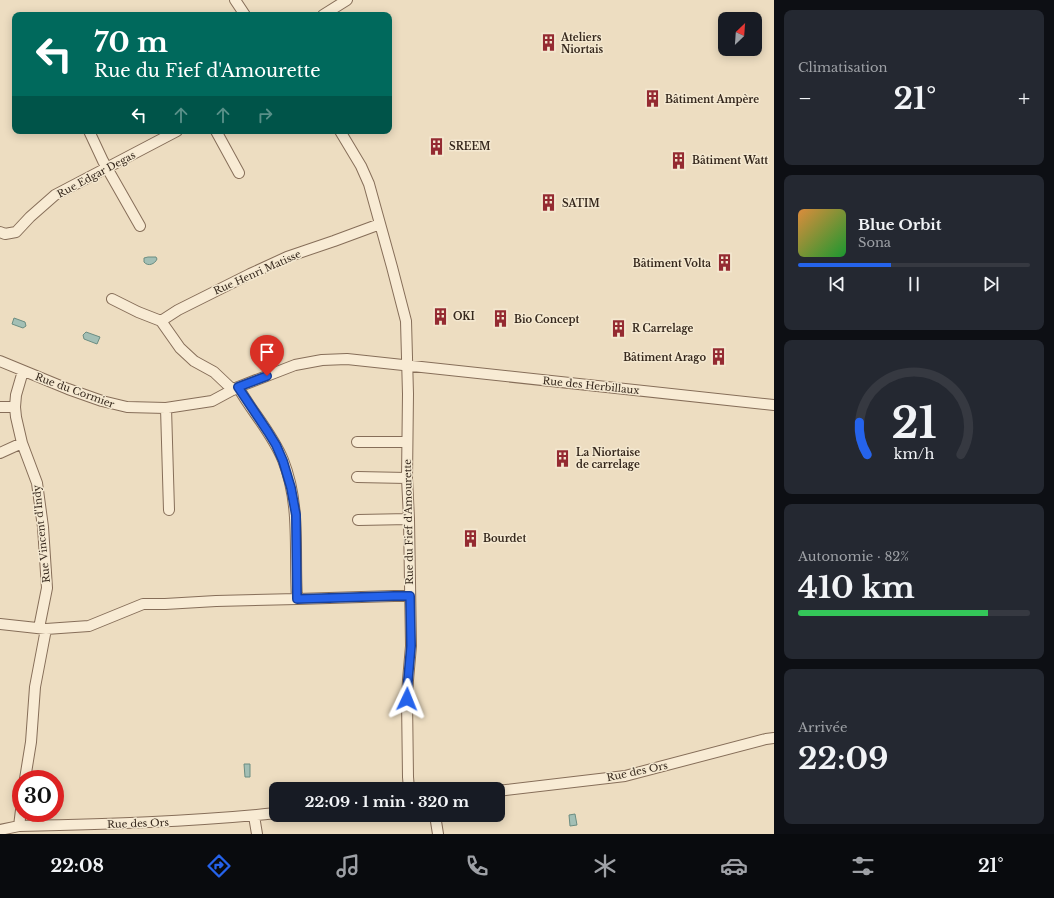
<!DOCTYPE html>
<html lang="fr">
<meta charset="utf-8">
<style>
body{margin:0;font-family:"Libre Baskerville",serif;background:#242831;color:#f1f3f6;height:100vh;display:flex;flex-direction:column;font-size:15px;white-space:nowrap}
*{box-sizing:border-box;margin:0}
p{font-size:13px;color:#9ea1a6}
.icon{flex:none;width:22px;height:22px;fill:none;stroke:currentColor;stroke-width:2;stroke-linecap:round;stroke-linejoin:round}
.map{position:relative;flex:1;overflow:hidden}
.details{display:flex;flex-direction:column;gap:10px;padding:10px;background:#0d0f14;width:280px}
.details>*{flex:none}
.hud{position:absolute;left:12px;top:12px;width:380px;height:122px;border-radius:8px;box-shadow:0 2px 10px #0003;background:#00695c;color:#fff;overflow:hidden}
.needle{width:26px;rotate:25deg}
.tools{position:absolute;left:718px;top:12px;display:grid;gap:8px}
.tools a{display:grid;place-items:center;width:44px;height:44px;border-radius:8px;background:#171b24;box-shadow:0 2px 10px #0003;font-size:20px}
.speed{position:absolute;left:12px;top:770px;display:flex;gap:8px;font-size:20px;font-weight:700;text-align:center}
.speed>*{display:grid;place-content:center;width:52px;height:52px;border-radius:50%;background:#171b24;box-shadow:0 2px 10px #0003;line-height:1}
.speed .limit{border:6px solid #d22;background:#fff;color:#111}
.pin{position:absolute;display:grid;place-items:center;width:34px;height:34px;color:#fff;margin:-41px -17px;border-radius:50% 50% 50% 0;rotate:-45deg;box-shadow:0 0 4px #0007}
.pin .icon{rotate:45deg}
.me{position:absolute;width:44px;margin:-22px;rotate:2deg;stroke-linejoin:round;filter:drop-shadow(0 0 3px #0008)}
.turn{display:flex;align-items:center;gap:14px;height:84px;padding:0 16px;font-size:18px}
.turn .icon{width:52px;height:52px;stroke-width:2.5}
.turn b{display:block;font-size:28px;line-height:34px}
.lanes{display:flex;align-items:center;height:38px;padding:0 16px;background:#0003;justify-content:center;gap:20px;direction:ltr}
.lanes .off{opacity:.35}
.big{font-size:30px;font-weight:800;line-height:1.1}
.details .widget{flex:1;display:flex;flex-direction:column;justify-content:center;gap:6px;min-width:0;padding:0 14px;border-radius:8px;background:#242831}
.details .dial{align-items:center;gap:0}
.dial svg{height:104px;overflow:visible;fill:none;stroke:#363941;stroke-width:7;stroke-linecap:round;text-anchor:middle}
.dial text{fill:#f1f3f6;stroke:none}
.song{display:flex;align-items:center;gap:12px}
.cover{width:48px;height:48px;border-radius:6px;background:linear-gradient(135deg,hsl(30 70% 55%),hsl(130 70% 35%))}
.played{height:4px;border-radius:2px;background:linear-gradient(90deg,#2563eb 40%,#363941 40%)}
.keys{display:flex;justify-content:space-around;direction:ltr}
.heat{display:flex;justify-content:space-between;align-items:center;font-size:22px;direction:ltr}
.charge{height:6px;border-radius:3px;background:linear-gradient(90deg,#34c759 82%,#363941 0)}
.trip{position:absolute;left:269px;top:782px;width:236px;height:40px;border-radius:8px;background:#171b24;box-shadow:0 2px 10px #0003;font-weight:800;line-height:40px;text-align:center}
.menu{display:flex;height:64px;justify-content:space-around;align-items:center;background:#090b0e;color:#9ea1a6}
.menu .icon{width:28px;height:28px}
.menu .current{color:#2563eb}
.menu b{font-size:18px;color:#f1f3f6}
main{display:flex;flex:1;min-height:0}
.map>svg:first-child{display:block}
.water{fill:#a3bfb5;stroke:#6b8d82}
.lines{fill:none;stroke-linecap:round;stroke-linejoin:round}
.minor-casing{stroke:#866e59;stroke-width:12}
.minor{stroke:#f8ebd4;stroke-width:10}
.route-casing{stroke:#184099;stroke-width:10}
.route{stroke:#2563eb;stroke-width:7}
.labels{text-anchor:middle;stroke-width:3;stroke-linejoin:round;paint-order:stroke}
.poi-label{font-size:10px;font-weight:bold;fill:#36281d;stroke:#f4e8d0;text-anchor:start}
.street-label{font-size:10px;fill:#36281d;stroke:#f4e8d0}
</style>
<main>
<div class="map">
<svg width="774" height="834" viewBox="0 0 774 834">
<rect width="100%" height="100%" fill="#edddc1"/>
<!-- water -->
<path class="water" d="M148 257H156L157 259C155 264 148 267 144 262V258Z
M14 318 25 322 26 326 23 328 12 324Z
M86 332 100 337 97 344 84 339 83 335Z
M244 764H250V777H245Z
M575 814 577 825 570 826 569 815Z"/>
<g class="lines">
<defs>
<path id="minor" d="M235 0 245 15
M323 15 347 0
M89 131 103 161 140 226
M216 131 239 173
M340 131 361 166 369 184 392 267 406 321 408 394 407 478 409 519 411 646 408 680 407 699 408 777 409 789
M0 232 5 234 16 232 30 217 55 195 177 131
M112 299 138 312 161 321 180 348 194 361 214 372 233 390
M161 321 178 310 250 274 287 257 334 241 380 224
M0 361 68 389 102 401 127 407 166 408 212 401 238 387 295 365 322 360 347 359 774 405
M23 371 16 395 15 407 16 417 22 443 37 483 43 527 47 588 39 628
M238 387C252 412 272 433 283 460 301 505 294 552 297 599
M0 407H15
M166 408 169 510
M357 442H407
M0 453 22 443
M357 477 407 478
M358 520 409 519
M0 624 46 629 89 626 143 604H165L216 601 297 599 394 596H410
M25 779 31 742 35 687 46 629
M498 791 625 776 766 739 774 738
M435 815 438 834
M254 816 257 834
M19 826 21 810
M0 830 19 826C105 824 191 822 276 813"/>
</defs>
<!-- minor casing -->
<use href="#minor" class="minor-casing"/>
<!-- minor -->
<use href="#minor" class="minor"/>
</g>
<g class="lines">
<defs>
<path id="route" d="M267 376 238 387 268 432 276 445 283 461 291 488 296 515 297 599 394 596H410L411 646 408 680 407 699"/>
</defs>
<!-- route casing -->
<use href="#route" class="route-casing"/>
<!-- route -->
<use href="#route" class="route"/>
</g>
<!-- icons -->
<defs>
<symbol id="building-bare" viewBox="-9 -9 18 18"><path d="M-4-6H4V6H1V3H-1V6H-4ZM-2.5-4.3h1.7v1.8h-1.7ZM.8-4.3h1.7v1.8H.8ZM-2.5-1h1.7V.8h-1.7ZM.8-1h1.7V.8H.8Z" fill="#942a31" stroke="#f4e8d0" stroke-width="2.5" paint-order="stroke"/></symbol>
</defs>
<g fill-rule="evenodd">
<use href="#building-bare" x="536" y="30" width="25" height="25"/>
<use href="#building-bare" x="640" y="86" width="25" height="25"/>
<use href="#building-bare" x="424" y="134" width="25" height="25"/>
<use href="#building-bare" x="666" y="148" width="25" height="25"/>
<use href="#building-bare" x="536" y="190" width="25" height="25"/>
<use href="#building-bare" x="712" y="250" width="25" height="25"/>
<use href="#building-bare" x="428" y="304" width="25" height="25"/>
<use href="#building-bare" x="488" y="306" width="25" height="25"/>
<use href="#building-bare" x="606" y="316" width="25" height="25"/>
<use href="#building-bare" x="706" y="344" width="25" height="25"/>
<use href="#building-bare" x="550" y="446" width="25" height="25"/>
<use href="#building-bare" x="458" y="526" width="25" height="25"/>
</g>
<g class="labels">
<!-- poi labels -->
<g class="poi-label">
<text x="561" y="41">Ateliers<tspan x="561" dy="12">Niortais</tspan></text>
<text x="665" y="103">Bâtiment Ampère</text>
<text x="449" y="150">SREEM</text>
<text x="692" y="164">Bâtiment Watt</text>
<text x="562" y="207">SATIM</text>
<text x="711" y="267" text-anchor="end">Bâtiment Volta</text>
<text x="453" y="320">OKI</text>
<text x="514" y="323">Bio Concept</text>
<text x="632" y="332">R Carrelage</text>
<text x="706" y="361" text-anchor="end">Bâtiment Arago</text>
<text x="576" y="456">La Niortaise<tspan x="576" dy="12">de carrelage</tspan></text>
<text x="483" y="542">Bourdet</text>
</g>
<!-- street labels -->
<g class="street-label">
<text transform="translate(96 174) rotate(-28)" y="4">Rue Edgar Degas</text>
<text transform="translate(257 272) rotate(-24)" y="4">Rue Henri Matisse</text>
<text transform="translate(591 385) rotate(6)" y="4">Rue des Herbillaux</text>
<text transform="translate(75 390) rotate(20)" y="4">Rue du Cormier</text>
<text transform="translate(408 522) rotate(-91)" y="4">Rue du Fief d'Amourette</text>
<text transform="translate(41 534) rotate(-96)" y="4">Rue Vincent d'Indy</text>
<text transform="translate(637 771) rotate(-12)" y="4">Rue des Ors</text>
<text transform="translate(138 823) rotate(-2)" y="4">Rue des Ors</text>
</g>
</g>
</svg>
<div class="tools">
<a><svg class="needle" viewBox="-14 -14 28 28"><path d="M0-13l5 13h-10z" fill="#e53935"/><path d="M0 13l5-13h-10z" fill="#9ea1a6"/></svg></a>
</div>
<div class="speed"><div class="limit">30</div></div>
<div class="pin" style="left:267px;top:376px;background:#d93025"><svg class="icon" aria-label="arrive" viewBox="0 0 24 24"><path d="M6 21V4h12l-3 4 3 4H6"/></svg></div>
<svg class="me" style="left:407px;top:699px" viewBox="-20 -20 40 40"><path d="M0-17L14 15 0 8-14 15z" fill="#2563eb" stroke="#fff" stroke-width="4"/></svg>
<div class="trip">22:09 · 1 min · 320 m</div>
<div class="hud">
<div class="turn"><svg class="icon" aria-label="left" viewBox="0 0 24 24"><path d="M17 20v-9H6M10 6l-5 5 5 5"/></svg><div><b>70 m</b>Rue du Fief d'Amourette</div></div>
<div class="lanes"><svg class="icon" aria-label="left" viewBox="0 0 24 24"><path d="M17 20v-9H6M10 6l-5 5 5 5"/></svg><svg class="icon off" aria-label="ahead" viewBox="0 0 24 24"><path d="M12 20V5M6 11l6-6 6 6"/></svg><svg class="icon off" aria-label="ahead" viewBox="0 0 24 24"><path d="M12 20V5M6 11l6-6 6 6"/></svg><svg class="icon off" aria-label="right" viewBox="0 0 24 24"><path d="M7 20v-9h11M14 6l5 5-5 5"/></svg></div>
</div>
</div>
<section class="details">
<div class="widget"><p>Climatisation</p>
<div class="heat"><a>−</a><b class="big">21°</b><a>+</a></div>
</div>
<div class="widget">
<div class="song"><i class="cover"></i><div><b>Blue Orbit</b><p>Sona</p></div></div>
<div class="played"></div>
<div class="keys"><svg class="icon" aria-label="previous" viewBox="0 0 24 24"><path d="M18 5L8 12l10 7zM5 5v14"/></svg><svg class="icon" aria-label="pause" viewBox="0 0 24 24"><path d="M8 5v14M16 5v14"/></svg><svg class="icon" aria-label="next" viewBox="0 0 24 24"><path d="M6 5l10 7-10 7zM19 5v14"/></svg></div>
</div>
<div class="widget dial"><svg viewBox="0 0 100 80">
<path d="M14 69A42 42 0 1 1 86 69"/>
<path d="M14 69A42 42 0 0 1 8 44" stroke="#2563eb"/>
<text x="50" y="56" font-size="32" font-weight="700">21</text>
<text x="50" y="72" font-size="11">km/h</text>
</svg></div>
<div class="widget"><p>Autonomie · 82%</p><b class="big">410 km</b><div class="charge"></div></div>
<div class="widget"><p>Arrivée</p><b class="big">22:09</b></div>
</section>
</main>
<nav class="menu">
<b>22:08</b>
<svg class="icon current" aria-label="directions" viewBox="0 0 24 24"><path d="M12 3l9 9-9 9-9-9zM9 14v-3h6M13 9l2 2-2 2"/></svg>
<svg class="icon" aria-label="music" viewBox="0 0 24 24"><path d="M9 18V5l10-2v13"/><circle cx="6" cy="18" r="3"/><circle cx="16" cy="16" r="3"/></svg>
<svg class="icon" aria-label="phone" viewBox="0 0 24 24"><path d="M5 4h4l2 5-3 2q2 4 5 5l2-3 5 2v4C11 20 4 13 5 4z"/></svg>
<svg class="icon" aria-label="climate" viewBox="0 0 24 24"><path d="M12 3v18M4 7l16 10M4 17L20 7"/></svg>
<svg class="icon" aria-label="car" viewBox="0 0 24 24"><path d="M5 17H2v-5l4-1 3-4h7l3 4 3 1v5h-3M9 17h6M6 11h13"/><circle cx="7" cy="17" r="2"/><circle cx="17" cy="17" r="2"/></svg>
<svg class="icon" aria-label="filters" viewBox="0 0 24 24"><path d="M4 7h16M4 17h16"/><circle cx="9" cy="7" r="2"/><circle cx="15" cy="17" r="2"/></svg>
<b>21°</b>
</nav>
